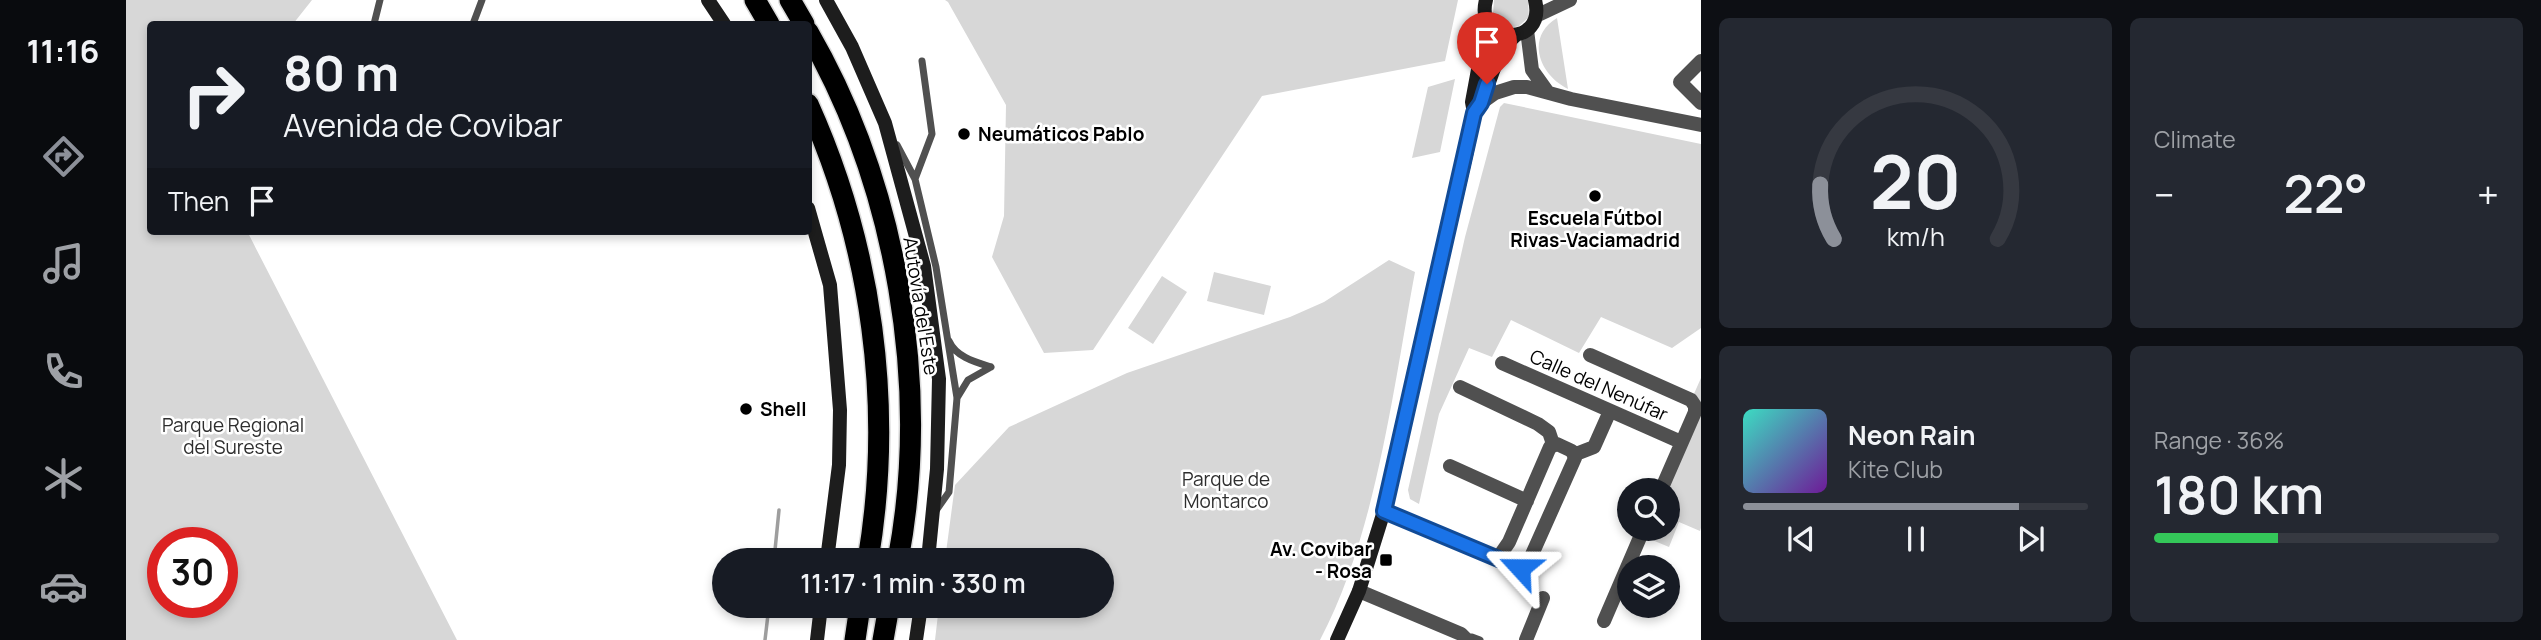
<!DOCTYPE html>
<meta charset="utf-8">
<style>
body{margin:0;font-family:Manrope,sans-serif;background:#242831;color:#f1f3f6;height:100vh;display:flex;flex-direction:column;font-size:26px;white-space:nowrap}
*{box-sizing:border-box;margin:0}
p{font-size:23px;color:#9ea1a6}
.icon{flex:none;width:38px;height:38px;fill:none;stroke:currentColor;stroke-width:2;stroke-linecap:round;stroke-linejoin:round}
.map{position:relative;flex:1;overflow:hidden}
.details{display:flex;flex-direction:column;gap:18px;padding:18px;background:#0d0f14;width:840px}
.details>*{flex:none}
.top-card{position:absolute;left:21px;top:21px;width:665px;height:214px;border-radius:7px;box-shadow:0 4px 10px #0003;background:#171b24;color:#f1f3f6;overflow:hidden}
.buttons{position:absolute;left:1491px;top:478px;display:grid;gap:14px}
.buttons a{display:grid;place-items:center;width:63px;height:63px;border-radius:50%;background:#171b24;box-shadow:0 4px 10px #0003;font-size:35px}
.speed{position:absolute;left:21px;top:527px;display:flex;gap:14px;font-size:35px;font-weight:700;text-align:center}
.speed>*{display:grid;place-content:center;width:91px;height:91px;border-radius:50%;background:#171b24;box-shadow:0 4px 10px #0003;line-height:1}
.speed .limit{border:10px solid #d22;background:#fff;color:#111}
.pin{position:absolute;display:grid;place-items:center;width:60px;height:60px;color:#fff;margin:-72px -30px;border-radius:50% 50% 50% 0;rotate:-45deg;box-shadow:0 0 7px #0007}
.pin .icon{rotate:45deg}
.me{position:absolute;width:77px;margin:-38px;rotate:294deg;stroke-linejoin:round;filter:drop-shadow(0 0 5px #0008)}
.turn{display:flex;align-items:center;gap:24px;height:147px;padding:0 21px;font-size:32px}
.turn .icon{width:91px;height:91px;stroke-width:2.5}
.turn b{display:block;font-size:49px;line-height:60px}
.then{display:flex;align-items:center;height:66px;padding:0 21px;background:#0003;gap:14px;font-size:26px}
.big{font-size:52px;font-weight:600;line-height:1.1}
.details .widget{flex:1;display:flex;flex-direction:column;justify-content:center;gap:10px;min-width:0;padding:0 24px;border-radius:10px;background:#242831}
.details .dial{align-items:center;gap:0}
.dial svg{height:182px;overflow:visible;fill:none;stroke:#363941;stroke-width:7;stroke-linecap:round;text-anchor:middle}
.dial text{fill:#f1f3f6;stroke:none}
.song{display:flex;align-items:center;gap:21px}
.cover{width:84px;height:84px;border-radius:10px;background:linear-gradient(135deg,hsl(170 70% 55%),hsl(280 70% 35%))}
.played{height:7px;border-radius:4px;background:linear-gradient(90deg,#8c9099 80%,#363941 80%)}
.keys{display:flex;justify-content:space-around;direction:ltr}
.heat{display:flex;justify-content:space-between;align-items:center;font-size:38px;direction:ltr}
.charge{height:10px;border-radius:5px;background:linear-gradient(90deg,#34c759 36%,#363941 0)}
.details .tiles{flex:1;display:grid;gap:18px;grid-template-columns:repeat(2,1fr)}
.trip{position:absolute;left:586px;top:548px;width:402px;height:70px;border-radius:35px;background:#171b24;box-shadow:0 4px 10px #0003;font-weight:600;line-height:70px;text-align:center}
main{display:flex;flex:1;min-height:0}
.menu{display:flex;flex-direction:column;width:126px;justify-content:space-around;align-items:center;background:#090b0e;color:#9ea1a6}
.menu .icon{width:49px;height:49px}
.menu .active{color:#8c9099}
.menu b{font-size:32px;color:#f1f3f6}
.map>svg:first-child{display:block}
.green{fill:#d7d7d7;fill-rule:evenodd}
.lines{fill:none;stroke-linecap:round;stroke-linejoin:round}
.stream{stroke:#9e9e9e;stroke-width:3.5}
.highway-casing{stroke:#dbdbdb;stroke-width:24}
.lane{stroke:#505050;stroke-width:7}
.street{stroke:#505050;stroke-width:14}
.secondary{stroke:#1d1d1d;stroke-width:14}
.highway{stroke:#000;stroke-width:21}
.route-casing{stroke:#114b97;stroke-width:18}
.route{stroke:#1a73e8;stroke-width:12}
.poi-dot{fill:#000;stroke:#fff;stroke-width:2.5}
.labels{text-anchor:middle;stroke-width:5;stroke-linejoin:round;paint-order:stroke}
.poi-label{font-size:19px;font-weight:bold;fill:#000;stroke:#fff;text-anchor:start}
.street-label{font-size:19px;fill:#000;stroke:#fff}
.park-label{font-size:19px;fill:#2e2e2e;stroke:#fff}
</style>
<main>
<nav class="menu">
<b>11:16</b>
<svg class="icon active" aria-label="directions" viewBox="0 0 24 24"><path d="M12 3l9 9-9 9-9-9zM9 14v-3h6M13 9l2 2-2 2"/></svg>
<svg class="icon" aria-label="music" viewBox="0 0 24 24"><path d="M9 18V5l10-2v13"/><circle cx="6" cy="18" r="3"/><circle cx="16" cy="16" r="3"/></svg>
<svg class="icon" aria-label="phone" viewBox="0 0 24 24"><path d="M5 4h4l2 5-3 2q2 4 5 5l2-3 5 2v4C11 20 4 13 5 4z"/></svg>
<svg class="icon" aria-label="climate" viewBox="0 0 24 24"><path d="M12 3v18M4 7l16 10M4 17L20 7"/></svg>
<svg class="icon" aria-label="car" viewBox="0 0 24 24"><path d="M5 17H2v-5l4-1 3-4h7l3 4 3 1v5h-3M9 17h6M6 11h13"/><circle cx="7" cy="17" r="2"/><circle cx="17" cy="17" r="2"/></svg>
</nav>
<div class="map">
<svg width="1575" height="640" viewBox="0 0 1575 640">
<rect width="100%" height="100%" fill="#fff"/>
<!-- green -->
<path class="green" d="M0 0H186L167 24H24V231H121L331 640H0ZM37 542H96V602H37Z
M819 0H1332L1319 61 1136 96 967 350 918 353 866 257 878 216 880 105 822 2Z
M1368 0H1402L1403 17 1393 26C1381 29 1372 26 1367 14Z
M1431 18 1442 89C1413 75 1399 37 1431 18Z
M1329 79 1314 152 1286 158 1302 87Z
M1378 103 1575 144V328L1546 348 1475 317 1453 353 1385 320 1366 357 1343 348 1313 414 1293 504 1284 499 1282 490 1339 237 1374 107Z
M1263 260 1289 272C1267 390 1250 534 1194 640H809L813 606H976V560H819L829 485 883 427 1001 373 1164 317 1198 302Z
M1088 272 1145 286 1138 315 1081 301Z
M1036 276 1061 292 1027 344 1002 328Z
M1575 378V528L1574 531 1553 522 1543 547 1519 537 1523 529 1542 528V490L1567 396Z"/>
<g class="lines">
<!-- stream -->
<path class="stream" d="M648 560 653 510
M639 640 643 606"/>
<defs>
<path id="highway" d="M629 0 643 24
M664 0 678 24
M682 32C771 186 805 386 772 560
M682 104C746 246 768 406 742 560
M729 640 734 606
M757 640 763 606"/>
</defs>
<!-- highway casing -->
<use href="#highway" class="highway-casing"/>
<!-- lane -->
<path class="lane" d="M248 24 254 0
M347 24 356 0
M771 145 789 179 810 267 831 398 823 492 809 512
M789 179 806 134 796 61
M823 341C830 357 849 362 865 367
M831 398 842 380 865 367
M1340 638 1346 637 1354 640"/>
<!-- street -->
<path class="street" d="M1410 16 1444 0
M1401 30 1406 70 1421 91
M1575 61 1554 82 1575 103
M1355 103 1369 93 1388 87H1401L1445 99 1575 125
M1464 355 1565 400 1569 406V412L1535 490
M1376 363 1555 442
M1334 387 1412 424 1423 432 1427 444
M1450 454 1468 447 1484 411
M1324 466 1401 501
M1258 511 1394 568H1400L1449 458 1446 451 1431 444 1424 447 1383 542 1372 558
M1233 591 1335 634 1341 640
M1478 621 1518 528
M1400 640 1417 598"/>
<!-- secondary -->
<path class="secondary" d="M582 0 598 24
M700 0 726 47 759 123 798 266 813 379 811 469 802 560
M1360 0C1348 45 1421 48 1409 0
M1351 109C1367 83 1365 57 1390 35
M682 208 704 285 714 410 713 465 701 560
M691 640 695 606
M790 640 795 606
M1211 640 1233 591 1258 511 1341 151 1348 113 1346 102 1361 21"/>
<!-- highway -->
<use href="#highway" class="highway"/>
</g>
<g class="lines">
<defs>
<path id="route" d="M1361 84 1355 103 1348 113 1258 511 1394 568"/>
</defs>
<!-- route casing -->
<use href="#route" class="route-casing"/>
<!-- route -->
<use href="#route" class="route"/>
</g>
<!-- markers -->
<g class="poi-dot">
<circle cx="838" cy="134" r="7"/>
<circle cx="1469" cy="196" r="7"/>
<circle cx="620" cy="409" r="7"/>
<rect x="1253" y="553" width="14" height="14" rx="3.5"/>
</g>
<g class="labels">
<!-- poi labels -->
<g class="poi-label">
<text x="852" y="141">Neumáticos Pablo</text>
<text x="1469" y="225" text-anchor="middle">Escuela Fútbol<tspan x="1469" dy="22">Rivas-Vaciamadrid</tspan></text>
<text x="634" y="416">Shell</text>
<text x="1246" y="556" text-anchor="end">Av. Covibar<tspan x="1246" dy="22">- Rosa</tspan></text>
</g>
<!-- street labels -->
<g class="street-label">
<text transform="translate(795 306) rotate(81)" y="7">Autovía del Este</text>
<text transform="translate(1473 385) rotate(24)" y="7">Calle del Nenúfar</text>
</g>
<!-- park labels -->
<g class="park-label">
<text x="107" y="432">Parque Regional<tspan x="107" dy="22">del Sureste</tspan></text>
<text x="1100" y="486">Parque de<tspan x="1100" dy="22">Montarco</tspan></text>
</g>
</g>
</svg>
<div class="buttons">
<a><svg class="icon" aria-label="search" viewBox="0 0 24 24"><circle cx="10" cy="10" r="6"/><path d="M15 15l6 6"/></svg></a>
<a><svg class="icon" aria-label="layers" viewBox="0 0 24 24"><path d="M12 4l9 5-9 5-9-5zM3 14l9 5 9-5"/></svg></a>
</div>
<div class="speed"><div class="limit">30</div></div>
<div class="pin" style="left:1361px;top:84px;background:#d93025"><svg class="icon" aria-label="arrive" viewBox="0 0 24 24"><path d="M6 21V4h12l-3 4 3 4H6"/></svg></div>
<svg class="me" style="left:1394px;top:568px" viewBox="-20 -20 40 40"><path d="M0-17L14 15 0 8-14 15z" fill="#1a73e8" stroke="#fff" stroke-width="4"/></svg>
<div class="trip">11:17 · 1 min · 330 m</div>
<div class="top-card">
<div class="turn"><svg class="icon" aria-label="right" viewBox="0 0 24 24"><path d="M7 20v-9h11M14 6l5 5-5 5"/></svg><div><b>80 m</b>Avenida de Covibar</div></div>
<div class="then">Then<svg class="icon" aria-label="arrive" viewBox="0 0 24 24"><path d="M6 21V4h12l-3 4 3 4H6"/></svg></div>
</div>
</div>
<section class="details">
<div class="tiles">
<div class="widget dial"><svg viewBox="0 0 100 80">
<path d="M14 69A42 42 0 1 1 86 69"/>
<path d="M14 69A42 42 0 0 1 8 45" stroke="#8c9099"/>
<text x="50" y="56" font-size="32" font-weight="700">20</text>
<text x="50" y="72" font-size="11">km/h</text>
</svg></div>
<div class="widget"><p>Climate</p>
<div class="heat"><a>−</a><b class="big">22°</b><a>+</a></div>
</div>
<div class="widget">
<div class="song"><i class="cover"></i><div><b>Neon Rain</b><p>Kite Club</p></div></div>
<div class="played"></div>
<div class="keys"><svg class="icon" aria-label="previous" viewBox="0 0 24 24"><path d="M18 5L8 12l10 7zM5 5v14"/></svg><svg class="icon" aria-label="pause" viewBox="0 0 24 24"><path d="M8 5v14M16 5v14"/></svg><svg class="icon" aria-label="next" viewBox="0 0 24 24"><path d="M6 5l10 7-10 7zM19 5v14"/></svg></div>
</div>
<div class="widget"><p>Range · 36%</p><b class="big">180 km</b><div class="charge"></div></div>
</div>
</section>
</main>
